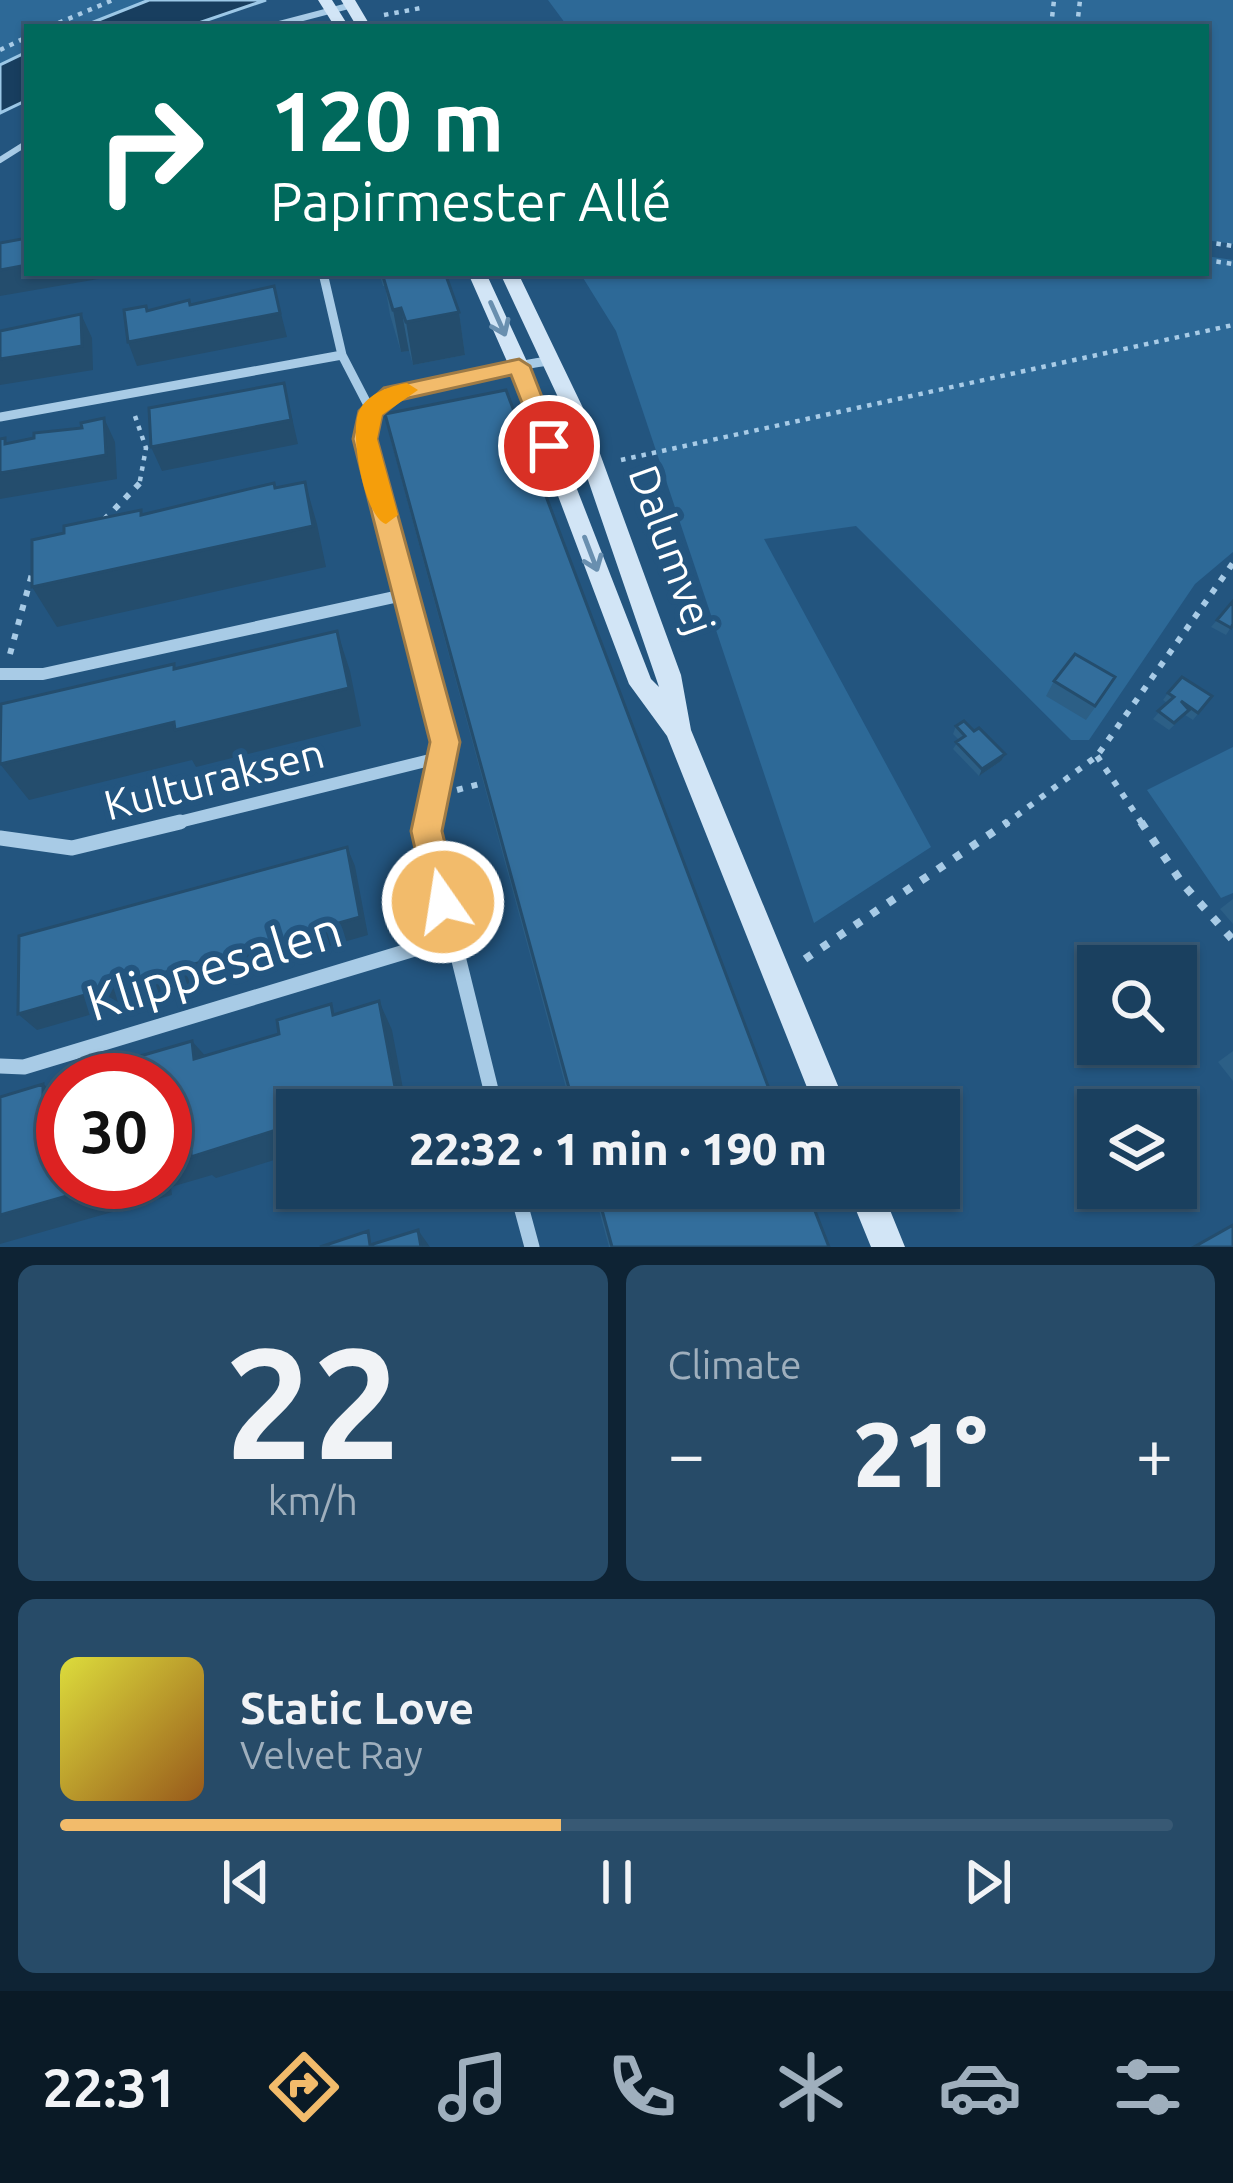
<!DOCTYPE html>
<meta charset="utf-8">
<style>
body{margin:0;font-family:Ubuntu,sans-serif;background:#274b68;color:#f1f3f6;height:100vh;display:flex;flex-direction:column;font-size:45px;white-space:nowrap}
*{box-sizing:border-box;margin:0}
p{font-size:39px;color:#9fafbd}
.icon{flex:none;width:66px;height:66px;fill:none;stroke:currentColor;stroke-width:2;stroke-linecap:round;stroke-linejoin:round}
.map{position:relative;height:1247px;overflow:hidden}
.panel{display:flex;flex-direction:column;gap:18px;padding:18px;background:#0e2334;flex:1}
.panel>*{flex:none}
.top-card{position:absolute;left:24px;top:24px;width:1185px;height:252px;border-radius:0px;box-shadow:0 3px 9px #0004,0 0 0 3px #385974;background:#00695c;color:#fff;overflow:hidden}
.buttons{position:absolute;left:1077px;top:945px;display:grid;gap:24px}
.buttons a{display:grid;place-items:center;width:120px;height:120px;border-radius:0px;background:#1a405f;box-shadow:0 3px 9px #0004,0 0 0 3px #385974;font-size:60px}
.speed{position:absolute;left:36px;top:1053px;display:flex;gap:24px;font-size:60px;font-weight:700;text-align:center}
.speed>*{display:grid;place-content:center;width:156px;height:156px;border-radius:50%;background:#1a405f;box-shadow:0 3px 9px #0004,0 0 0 3px #385974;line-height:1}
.speed .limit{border:18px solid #d22;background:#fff;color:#111}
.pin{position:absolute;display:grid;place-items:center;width:102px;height:102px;color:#fff;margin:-51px;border:6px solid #fff;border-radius:50%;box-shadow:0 3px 12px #0007}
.me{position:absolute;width:132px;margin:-66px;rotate:347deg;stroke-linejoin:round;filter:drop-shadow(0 0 9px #0008)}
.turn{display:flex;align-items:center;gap:42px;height:252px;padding:0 48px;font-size:54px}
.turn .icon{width:156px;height:156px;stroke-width:2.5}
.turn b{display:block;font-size:84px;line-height:102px}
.big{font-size:90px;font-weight:800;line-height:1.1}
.panel .tile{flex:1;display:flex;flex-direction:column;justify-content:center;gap:18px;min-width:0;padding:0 42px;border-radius:18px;background:#274b68}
.panel .dial{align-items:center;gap:0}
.dial b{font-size:156px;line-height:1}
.song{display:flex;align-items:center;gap:36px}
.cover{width:144px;height:144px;border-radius:18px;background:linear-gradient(135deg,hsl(60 70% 55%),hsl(30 70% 35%))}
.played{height:12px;border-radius:6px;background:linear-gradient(90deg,#f2bb6b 45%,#385974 45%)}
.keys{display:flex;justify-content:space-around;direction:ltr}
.heat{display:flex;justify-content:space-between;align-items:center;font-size:66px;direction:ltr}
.panel .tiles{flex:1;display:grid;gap:18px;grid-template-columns:1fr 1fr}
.tile:last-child{grid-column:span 2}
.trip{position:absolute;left:276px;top:1089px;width:684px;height:120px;border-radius:0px;background:#1a405f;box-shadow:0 3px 9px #0004,0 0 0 3px #385974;font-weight:800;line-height:120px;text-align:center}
.menu{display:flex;height:192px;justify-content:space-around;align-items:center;background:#0a1a26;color:#9fafbd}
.menu .icon{width:84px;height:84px}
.menu .current{color:#f2bb6b}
.menu b{font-size:54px;color:#f1f3f6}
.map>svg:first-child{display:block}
.green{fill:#2d6997}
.water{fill:#183e5f;stroke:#9cc8e7;stroke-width:3}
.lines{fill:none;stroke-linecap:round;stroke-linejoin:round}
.path-far2{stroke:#a8cbe6;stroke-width:4.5;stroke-dasharray:4.5 6;stroke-linecap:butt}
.path-far1{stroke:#a8cbe6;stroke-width:6;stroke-dasharray:6 9;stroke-linecap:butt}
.path{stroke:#a8cbe6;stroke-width:8;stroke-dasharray:8 12;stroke-linecap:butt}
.lane{stroke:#a8cbe6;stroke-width:6}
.street-far2{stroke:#a8cbe6;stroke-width:9}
.street-far1{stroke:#a8cbe6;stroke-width:12}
.street{stroke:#a8cbe6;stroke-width:15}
.secondary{fill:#d2e5f6;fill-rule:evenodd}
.wall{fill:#2c5f86}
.shaded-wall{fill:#244d6d}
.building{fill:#336e9c;stroke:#244d6d;stroke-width:3}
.oneway{stroke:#698faf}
.route{fill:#f2bb6b;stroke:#9d7a46;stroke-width:3}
.slow{fill:#f59e0b}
.labels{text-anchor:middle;stroke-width:12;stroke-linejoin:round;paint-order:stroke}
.street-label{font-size:42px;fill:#fff;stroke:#23557f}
.near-street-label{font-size:51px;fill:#fff;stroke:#23557f}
</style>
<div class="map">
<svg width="1233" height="1247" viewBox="0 0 1233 1247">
<rect width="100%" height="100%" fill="#23557f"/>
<!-- green -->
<path class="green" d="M0 0H149L81 27H27V52L0 65Z
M548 0H1233V244L1206 240V27H568Z
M1206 256 1233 260V552L1195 584 1089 740H1071L856 526 764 539 931 847 814 923 616 331 580 273H1206Z
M1233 747V893L1221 898 1147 790Z"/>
<!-- water -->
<path class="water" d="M149 0H266L187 27H81Z
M27 52V100L0 113V65Z"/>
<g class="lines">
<!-- path-far2 -->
<path class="path-far2" d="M384 15 421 8
M49 27 113 0
M1051 27 1054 0
M1077 27 1080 0
M0 50 27 37
M1206 242 1233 246
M1206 260 1233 264
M135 416 146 448 139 486
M621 460 1233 325"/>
<!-- path-far1 -->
<path class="path-far1" d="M104 520 140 483
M10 654 32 574
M1097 756 1143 825
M457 790 491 781
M1004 825 1097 756 1233 563"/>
<!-- path -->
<path class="path" d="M1141 822 1182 883 1233 940
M805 959 1008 822"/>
<!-- lane -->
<path class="lane" d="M268 27 352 5
M0 160 27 143"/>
<!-- street-far2 -->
<path class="street-far2" d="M323 273 342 355 371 411
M0 417 342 355
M378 486C372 464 358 435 371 412 386 385 517 367 552 360"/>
<!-- street-far1 -->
<path class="street-far1" d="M377 483 445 742 428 825
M0 674H43L408 594
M167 825 442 757"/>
<!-- street -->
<path class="street" d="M429 822 427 831 496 1110
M0 838 72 848 180 822
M0 1066 24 1067 451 938
M516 1188 532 1247"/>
<!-- secondary -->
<path class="secondary" d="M318 0H332L349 27H335Z
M341 0H355L371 27H357Z
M468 273H486L529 366 651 679 659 687 564 410 500 273H518L584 410 681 675 691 730 848 1110H816L667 736 629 684 509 366Z
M847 1188H881L905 1247H871Z"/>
</g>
<!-- wall -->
<path class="wall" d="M379 273H445L459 312 465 355 413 365 409 351 401 352 390 315 385 286H383Z
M385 414 777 1110H572L392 445Z
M1217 620 1233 624 1226 635 1211 627Z
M1054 681 1106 692 1086 720 1046 696Z
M1168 693 1212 696 1193 720 1185 715 1169 730 1153 719 1167 703 1163 700Z
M956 726 974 731 1001 761 979 776 953 749 959 740 953 734Z
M1233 899V924L1220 909Z
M1233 1051V1081L1218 1062Z
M593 1188H806L829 1247H609Z"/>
<!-- shaded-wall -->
<path class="shaded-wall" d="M27 265V273H133L0 296V270Z
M274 286 287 337 137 366 128 342Z
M401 308 409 351 401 352 393 310Z
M459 312 465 355 413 365 406 322Z
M81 314 92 338 93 370 0 385V359Z
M284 383 298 444 162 471 151 447Z
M104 418 115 442 117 479 0 499V473Z
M305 482 317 524 326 567 57 627 32 587Z
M337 631 350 671 361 726 196 767 192 760 29 800 0 764Z
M1005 754 1001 761 979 776 982 769Z
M347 847 355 866 368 935 37 1030 18 1014Z
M379 1001 392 1030 407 1110H320Z
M192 1041 216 1068 194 1059Z
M43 1084 63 1099 43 1101Z
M297 1117V1153L216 1178 212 1175 171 1187 172 1195 0 1244V1215L116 1182H165V1159Z
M418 1230 430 1247H421Z"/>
<!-- building -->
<path class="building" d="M27 238V265L0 270V243Z
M382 273H445L459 312 406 322 401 308 393 310Z
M274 286 280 313 128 342 124 310 146 306 147 311 189 300 190 305Z
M81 314 82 346 0 359V331Z
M284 383 291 420 151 447 149 408Z
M506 390 777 1110H575L385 414Z
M104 418 106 455 0 473V439L5 438V444L34 438V433L82 428 81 423Z
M305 482 313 526 32 587V540L64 533V526L141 510V515L274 483 275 488Z
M1233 601V624L1231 628 1217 620Z
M337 631 349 688 175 730 174 722 0 764 1 704 174 664V669Z
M1075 654 1115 677 1095 706 1054 681Z
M1182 677 1212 696 1198 713 1181 701 1189 710 1174 723 1158 711 1174 697 1168 693Z
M964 721 974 731 979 728 1005 754 982 769 956 742 965 736 956 726Z
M347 847 360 917 18 1014 19 936Z
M379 1001 395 1087 320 1110H297V1117L294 1118 295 1124 191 1157V1152L165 1159V1080H112L130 1075V1059L192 1041 194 1059 279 1034 277 1020 331 1004 333 1015Z
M43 1084V1101L63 1095V1182H116L0 1215V1097Z
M596 1188H806L829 1247H612Z
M1233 1225V1247H1194Z
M418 1230 421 1247H320L368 1231 370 1245Z"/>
<!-- one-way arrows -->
<defs><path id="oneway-shaft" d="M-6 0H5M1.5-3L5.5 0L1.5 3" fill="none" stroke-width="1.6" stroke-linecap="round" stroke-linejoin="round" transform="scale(3)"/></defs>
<g class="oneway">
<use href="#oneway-shaft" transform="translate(498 319) rotate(66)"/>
<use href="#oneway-shaft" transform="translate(591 554) rotate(69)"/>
</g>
<!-- route -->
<path class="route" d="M519 359 530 366 561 446 558 451H541L511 375 400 400 382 415 377 439 460 742 442 831 459 902 454 913 443 918 431 913 427 902 411 831 430 742 353 439 359 411 384 388Z"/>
<!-- slow -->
<path class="slow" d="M407 383 418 390 382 415 377 439 398 515 386 524C364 517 349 432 359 411 368 393 390 386 407 383Z"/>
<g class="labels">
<!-- street labels -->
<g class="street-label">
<text transform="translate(672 550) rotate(70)" y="15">Dalumvej</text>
<text transform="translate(214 779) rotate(-14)" y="15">Kulturaksen</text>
</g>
<!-- near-street labels -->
<g class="near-street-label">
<text transform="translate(214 966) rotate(-17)" y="18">Klippesalen</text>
</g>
</g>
</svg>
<div class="buttons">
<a><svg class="icon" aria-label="search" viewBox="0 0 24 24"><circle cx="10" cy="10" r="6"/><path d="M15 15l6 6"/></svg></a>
<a><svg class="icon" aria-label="layers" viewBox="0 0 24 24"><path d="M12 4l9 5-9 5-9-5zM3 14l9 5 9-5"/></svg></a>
</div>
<div class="speed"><div class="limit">30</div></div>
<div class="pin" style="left:549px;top:446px;background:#d93025"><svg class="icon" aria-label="arrive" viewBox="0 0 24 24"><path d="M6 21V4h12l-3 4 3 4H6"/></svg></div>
<svg class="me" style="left:443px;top:902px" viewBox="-20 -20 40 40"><circle r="17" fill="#f2bb6b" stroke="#fff" stroke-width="3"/><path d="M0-11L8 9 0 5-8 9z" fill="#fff"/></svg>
<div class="trip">22:32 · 1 min · 190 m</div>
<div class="top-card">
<div class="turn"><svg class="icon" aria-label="right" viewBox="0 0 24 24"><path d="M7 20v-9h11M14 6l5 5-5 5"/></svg><div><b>120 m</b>Papirmester Allé</div></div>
</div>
</div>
<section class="panel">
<div class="tiles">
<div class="tile dial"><b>22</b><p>km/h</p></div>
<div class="tile"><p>Climate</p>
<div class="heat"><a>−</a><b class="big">21°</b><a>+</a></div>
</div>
<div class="tile">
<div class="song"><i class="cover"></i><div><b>Static Love</b><p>Velvet Ray</p></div></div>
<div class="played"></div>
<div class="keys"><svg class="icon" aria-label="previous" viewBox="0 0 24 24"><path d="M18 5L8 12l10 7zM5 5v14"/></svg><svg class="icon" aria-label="pause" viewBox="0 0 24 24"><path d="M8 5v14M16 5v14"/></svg><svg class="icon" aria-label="next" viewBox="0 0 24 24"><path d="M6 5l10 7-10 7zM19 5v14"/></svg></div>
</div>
</div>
</section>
<nav class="menu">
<b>22:31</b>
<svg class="icon current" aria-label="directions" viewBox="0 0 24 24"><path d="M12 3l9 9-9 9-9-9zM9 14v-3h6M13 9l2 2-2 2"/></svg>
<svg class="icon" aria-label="music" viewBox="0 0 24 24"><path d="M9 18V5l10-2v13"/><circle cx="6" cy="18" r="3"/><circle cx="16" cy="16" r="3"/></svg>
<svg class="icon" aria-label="phone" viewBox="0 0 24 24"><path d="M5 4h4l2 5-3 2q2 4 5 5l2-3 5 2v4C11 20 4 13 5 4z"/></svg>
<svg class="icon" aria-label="climate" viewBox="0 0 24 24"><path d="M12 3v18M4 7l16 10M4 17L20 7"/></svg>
<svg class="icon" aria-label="car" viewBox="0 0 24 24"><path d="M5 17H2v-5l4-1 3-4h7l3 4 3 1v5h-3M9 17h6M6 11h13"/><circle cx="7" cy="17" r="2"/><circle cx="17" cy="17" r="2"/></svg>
<svg class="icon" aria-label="filters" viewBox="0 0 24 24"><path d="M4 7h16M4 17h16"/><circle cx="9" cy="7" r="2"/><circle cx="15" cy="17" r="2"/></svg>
</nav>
